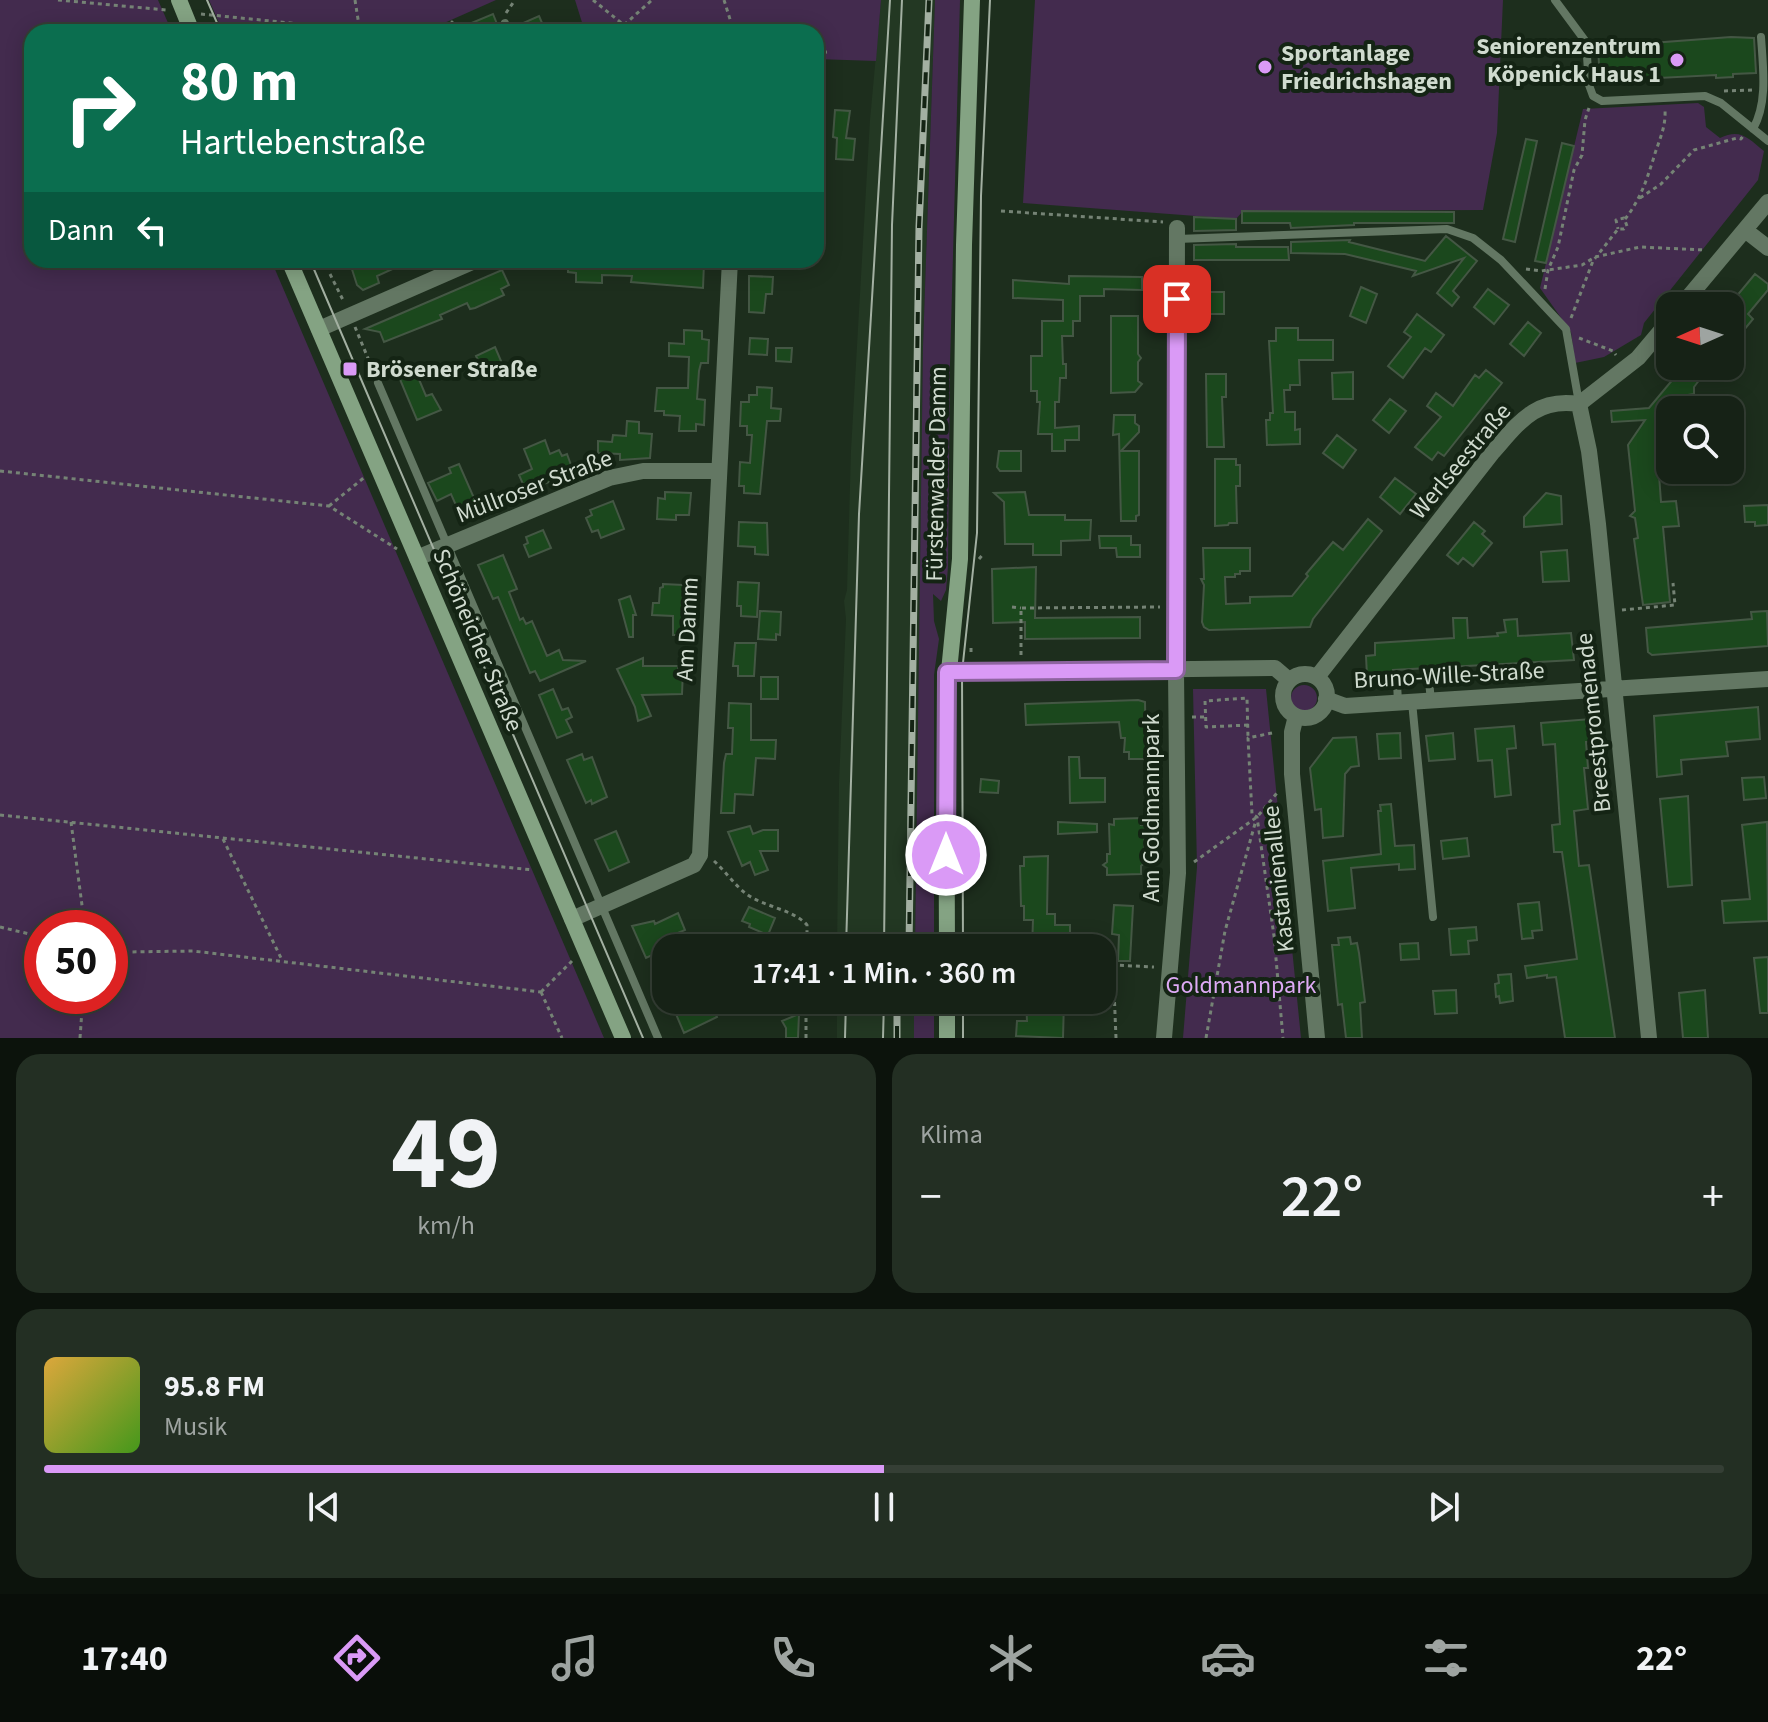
<!DOCTYPE html>
<html lang="de">
<meta charset="utf-8">
<style>
body{margin:0;font-family:"Source Sans 3",sans-serif;background:#232f23;color:#f1f3f6;height:100vh;display:flex;flex-direction:column;font-size:30px;white-space:nowrap}
*{box-sizing:border-box;margin:0}
p{font-size:26px;color:#9ea4a1}
.icon{flex:none;width:44px;height:44px;fill:none;stroke:currentColor;stroke-width:2;stroke-linecap:round;stroke-linejoin:round}
.map{position:relative;height:1038px;overflow:hidden}
.drawer{display:flex;flex-direction:column;gap:16px;padding:16px;background:#0c130c;flex:1}
.drawer>*{flex:none}
.hud{position:absolute;left:24px;top:24px;width:800px;height:244px;border-radius:24px;box-shadow:0 4px 20px #0003,0 0 0 2px #353f35;background:#0b6e4f;color:#fff;overflow:hidden}
.needle{width:52px;rotate:267deg}
.buttons{position:absolute;left:1656px;top:292px;display:grid;gap:16px}
.buttons a{display:grid;place-items:center;width:88px;height:88px;border-radius:16px;background:#162216;box-shadow:0 4px 20px #0003,0 0 0 2px #353f35;font-size:40px}
.speed{position:absolute;left:24px;top:910px;display:flex;gap:16px;font-size:40px;font-weight:700;text-align:center}
.speed>*{display:grid;place-content:center;width:104px;height:104px;border-radius:50%;background:#162216;box-shadow:0 4px 20px #0003,0 0 0 2px #353f35;line-height:1}
.speed .limit{border:12px solid #d22;background:#fff;color:#111}
.pin{position:absolute;display:grid;place-items:center;width:68px;height:68px;color:#fff;margin:-34px;border-radius:16px;box-shadow:0 4px 12px #0006}
.me{position:absolute;width:88px;margin:-44px;rotate:0deg;stroke-linejoin:round;filter:drop-shadow(0 0 6px #0008)}
.turn{display:flex;align-items:center;gap:28px;height:168px;padding:0 24px;font-size:36px}
.turn .icon{width:104px;height:104px;stroke-width:2.5}
.turn b{display:block;font-size:56px;line-height:68px}
.then{display:flex;align-items:center;height:76px;padding:0 24px;background:#0003;gap:16px;font-size:30px}
.big{font-size:60px;font-weight:600;line-height:1.1}
.drawer .tile{flex:1;display:flex;flex-direction:column;justify-content:center;gap:12px;min-width:0;padding:0 28px;border-radius:24px;background:#232f23}
.drawer .dial{align-items:center;gap:0}
.dial b{font-size:104px;line-height:1}
.song{display:flex;align-items:center;gap:24px}
.cover{width:96px;height:96px;border-radius:12px;background:linear-gradient(135deg,hsl(40 70% 55%),hsl(100 70% 35%))}
.played{height:8px;border-radius:4px;background:linear-gradient(90deg,#da9af6 50%,#353f35 50%)}
.keys{display:flex;justify-content:space-around;direction:ltr}
.heat{display:flex;justify-content:space-between;align-items:center;font-size:44px;direction:ltr}
.drawer .tiles{flex:1;display:grid;gap:16px;grid-template-columns:1fr 1fr}
.tile:last-child{grid-column:span 2}
.trip{position:absolute;left:652px;top:934px;width:464px;height:80px;border-radius:24px;background:#162216;box-shadow:0 4px 20px #0003,0 0 0 2px #353f35;font-weight:600;line-height:80px;text-align:center}
.tabs{display:flex;height:128px;justify-content:space-around;align-items:center;background:#090e09;color:#9ea4a1}
.tabs .icon{width:56px;height:56px}
.tabs .current{color:#da9af6}
.tabs b{font-size:36px;color:#f1f3f6}
.map>svg:first-child{display:block}
.built{fill:#233823}
.green{fill:#432b4e;fill-rule:evenodd}
.building{fill:#1b481d;stroke:#445744;stroke-width:2}
.lines{fill:none;stroke-linecap:round;stroke-linejoin:round}
.path{stroke:#758375;stroke-width:3;stroke-dasharray:4 4;stroke-linecap:butt}
.lane{stroke:#637763;stroke-width:8}
.street{stroke:#637763;stroke-width:16}
.secondary{stroke:#84a383;stroke-width:16}
.tram{stroke:#a3b0a2;stroke-width:2}
.rail-casing{stroke:#a3b0a2;stroke-width:7}
.rail{stroke:#142414;stroke-width:4;stroke-dasharray:12;stroke-linecap:butt}
.route-casing{stroke:#8e64a0;stroke-width:20}
.route{stroke:#da9af6;stroke-width:14}
.poi-dot{fill:#da9af6;stroke:#142414;stroke-width:3}
.labels{text-anchor:middle;stroke-width:8;stroke-linejoin:round;paint-order:stroke}
.poi-label{font-size:24px;font-weight:bold;fill:#d0dbcf;stroke:#142414;text-anchor:start}
.street-label{font-size:24px;fill:#d0dbcf;stroke:#142414}
.park-label{font-size:24px;fill:#deaaf5;stroke:#142414}
</style>
<div class="map">
<svg width="1768" height="1038" viewBox="0 0 1768 1038">
<rect width="100%" height="100%" fill="#1d2e1d"/>
<!-- built -->
<path class="built" d="M881 0H935L923 346 915 948H837L839 783 846 619 844 601 847 590 851 450 870 120Z
M837 1000H914V1038H837Z"/>
<!-- green -->
<path class="green" d="M0 0H158L172 32H32V260H271L604 1038H0ZM42 928H110V996H42Z
M209 0H496L424 32H223Z
M575 0H881L876 61 816 59V32H585Z
M935 0H960L950 364 948 567 946 590 941 601 933 594 934 621 939 639 934 675V948H915L923 346Z
M1035 0H1503L1497 133 1483 210 1243 211 1236 219 1023 203Z
M1698 103 1704 107 1706 127 1720 138C1740 128 1748 138 1764 151L1758 180 1644 323 1641 335 1604 357 1575 363 1571 332 1540 288 1583 109Z
M1291 698a13 13 0 1 1 26 0a13 13 0 1 1-26 0Z
M1193 689H1266L1301 1038H1183L1197 867Z
M914 1000H934V1038H914Z"/>
<!-- building -->
<path class="building" d="M493 14 497 24 478 32H450Z
M539 16 546 32H525L521 24Z
M1731 37 1754 38 1756 73 1733 74V77L1716 78V75L1600 81 1598 47Z
M835 110 850 111 846 138 855 139 853 160 836 159 837 138 833 137Z
M1526 139 1537 141 1515 242 1503 239Z
M1562 143 1574 146 1546 263 1535 261Z
M1242 211 1454 212V223H1354V225L1291 228 1290 223H1242Z
M1194 217 1236 219V230L1194 231Z
M1446 236 1477 261 1453 291 1459 297 1452 306 1437 293 1464 258 1413 276 1416 271 1345 254 1291 253V242L1350 240 1349 242 1425 261Z
M1236 244V247H1288L1289 260H1194V245Z
M349 260H364L367 267 394 260 397 267 377 276 379 283 363 290 357 285Z
M568 260 704 263 703 288 631 282 632 276 602 275V283L576 282V273L568 272Z
M502 270 509 285 501 289 504 295 475 308 470 309 467 303 440 315 442 319 384 342 380 332 365 329Z
M1755 274 1768 284V290L1748 314 1753 319 1730 347V304Z
M749 276 773 277 772 294H766L764 313 749 312Z
M1069 276 1142 277V290L1104 289V296H1080V321H1073V336H1062L1063 364H1066V378H1060L1059 402H1055V428L1079 426V440H1065V451H1052V434H1038L1040 402H1037V391H1031V356H1042V321H1063V300L1013 298V280L1069 284Z
M1361 287 1377 294 1366 323 1350 316Z
M1488 289 1509 305 1494 324 1474 307Z
M1207 292H1224V314H1207Z
M1417 314 1444 335 1431 352 1425 348 1403 378 1388 366 1411 337 1404 332Z
M1111 316H1138V354L1141 358 1138 362V381L1142 384 1135 392 1111 393Z
M1528 322 1541 333 1524 356 1510 344Z
M1276 328H1298V340H1333V360H1299L1300 385H1290V390H1284L1285 412H1295V430L1300 429V444L1267 445 1266 420H1270V413H1273L1269 341H1276Z
M684 330 702 331V339L709 340 708 363H701L699 371 697 399 705 400 704 425 696 424V431H679L680 416 664 415V411H655L657 388H688L689 357 669 356V343L684 344Z
M750 338 768 339 767 355 749 354Z
M495 347 504 368 485 376 476 356Z
M776 348H792L791 362 776 361Z
M1684 366H1710L1694 387V394L1687 395 1688 404 1663 409 1666 449H1670V460L1658 461 1661 502 1676 501 1679 526 1663 527 1670 602 1643 605 1634 539 1638 538 1635 518 1630 516 1635 511 1628 445 1645 420 1612 422 1611 411 1649 408Z
M415 370 426 396 432 394 441 410 417 420 399 377Z
M1486 370 1502 383 1444 456 1438 452 1432 460 1415 447 1441 417 1427 406 1436 393 1453 406 1475 375 1479 378Z
M1353 372V399H1333L1332 373Z
M1206 374H1226V397H1222L1224 447H1207Z
M757 387 772 388 771 408 781 409 780 421H767L760 494 744 493V486H739L740 462 750 463 752 435H747V426H740L741 402H749V395H757Z
M1390 399 1406 411 1389 433 1373 420Z
M1114 415H1135V423L1139 426V432L1121 451H1139V515L1136 516V521H1121L1119 434 1113 435Z
M627 421 639 422V433L652 434 650 458 620 460V454L598 453V441L612 442 613 435 626 436Z
M1337 435 1356 450 1343 468 1323 453Z
M545 440 550 454 559 450 562 456 567 454 571 465 564 469 567 475 526 491 519 475 532 469 524 449Z
M999 451H1021V471H1000L997 467Z
M1215 459H1236V465H1240V486H1236L1237 523H1229L1228 525 1215 526Z
M459 464 481 514 463 521 451 494 437 501 428 483 451 473 449 468Z
M1395 478 1416 494 1400 514 1380 497Z
M665 492 691 493 689 515H676V520L657 519 658 498 665 499Z
M1025 492 1029 515H1065V520H1091L1090 540 1061 541V555H1033V544H1005L1004 502 994 493Z
M1546 493 1561 496 1562 524 1524 527V517Z
M613 501 624 529 601 538 598 530 592 532 586 518 592 515 590 510Z
M1768 505V525L1755 526V522H1745L1744 506Z
M1368 519 1382 531 1313 619 1310 627 1209 630 1204 627 1202 622 1204 585 1201 579H1204L1203 548H1250V571H1240V574H1235V577H1225L1226 604 1250 603V597L1292 596 1308 576 1306 574 1333 542 1343 550Z
M739 522 767 523 768 555 755 554V547L738 546Z
M1474 522 1485 531 1482 534 1492 543 1473 566 1463 558 1458 564 1447 555Z
M543 530 551 548 529 557 524 545 528 543 526 537Z
M1099 536H1131V545H1140V557H1117L1116 548H1100Z
M1567 550 1569 581 1543 582 1541 552Z
M503 555 517 589 509 592 520 620 523 618 526 624 532 621 547 656 559 650 563 660 586 661 540 681 535 671 530 673 498 597 493 599 478 565Z
M1036 567 1035 618 1140 617V638L1025 639V622L993 623 992 569Z
M738 582 759 583 757 617 741 616V606H737Z
M663 584 683 585V589L688 590 684 635H673V616L652 615 653 603H659L660 588 663 587Z
M630 596 636 615H633V637H629L619 600Z
M760 611 781 612 780 635 776 634V640L758 639Z
M1767 611 1768 646 1652 655 1648 652 1646 628 1752 619 1751 612Z
M1453 618H1467L1468 638 1498 636 1497 633 1506 632 1504 620 1517 619 1518 636 1571 633 1574 660 1393 670V674L1367 676 1366 656 1375 655V643L1454 638Z
M735 643H756L754 676H738V666H733Z
M643 658V666H678V670H683L682 694 642 695 651 716 638 721 635 707 617 669Z
M761 677H778V699H761Z
M553 689 562 710 568 708 572 717 566 720 572 732 557 738 539 695Z
M1138 700 1145 702 1146 759H1129V752H1124L1125 738H1121L1119 722 1026 725 1025 704Z
M729 703 751 704V740H776L775 759 756 758 753 795 735 794 734 813H721L724 763 726 754H732L733 728H728Z
M1758 707 1760 739 1726 742 1728 756 1681 760 1682 774 1657 777 1654 716Z
M1591 719 1593 742H1586L1588 768H1584L1588 809 1574 811 1579 866 1589 865 1615 1038H1565L1556 977 1547 978V975L1527 978 1525 966 1577 959 1562 852H1554L1552 825 1560 824 1555 744 1543 745 1541 723Z
M1514 726 1516 748 1507 749 1511 795 1495 797 1492 760 1478 761 1475 729Z
M1400 733 1401 758 1379 759 1377 734Z
M1453 733 1455 759 1429 761 1426 736Z
M1356 737 1359 766 1351 767 1345 774 1343 836 1323 838 1321 809 1315 810 1310 768 1333 738Z
M582 754 584 760 592 757 607 797 592 804 591 800 586 803 567 760Z
M1069 757H1079L1080 778H1105V802L1070 803Z
M1764 777 1766 798 1744 800 1742 778Z
M981 779 999 781 998 793 980 792Z
M1688 796 1692 885 1668 887 1660 799Z
M1391 804 1395 846 1414 845 1415 869 1399 870V864L1351 868 1355 908 1328 911 1323 861 1381 854 1378 811H1381L1380 805Z
M1141 818V825H1145L1144 856 1148 860 1141 866V874L1107 875V868L1103 865 1107 862V854H1110L1109 824 1114 825V819Z
M1058 822 1097 824V832L1058 834Z
M1767 822 1768 921 1724 923 1722 901 1750 899 1742 825Z
M750 826 753 834 763 830H778V851H760L768 870 755 875 750 862 742 866 728 832Z
M616 831 629 862 609 871 595 840Z
M1467 838 1469 856 1443 859 1441 841Z
M1048 856 1047 914H1055V925H1070V948H1032L1033 920H1024V906H1021L1020 866H1024V857Z
M1539 902 1542 930 1532 931 1533 938 1522 939 1518 904Z
M1114 905 1133 906 1130 961H1118L1119 935 1112 934Z
M749 907 775 918 768 935 749 927 750 924 742 921Z
M678 913 685 930 661 940 665 949 646 958 632 926 654 921 655 924Z
M1476 927 1477 940 1468 941 1469 954 1451 955 1449 929Z
M1350 937 1351 944 1357 943 1359 953 1365 1002 1360 1003 1362 1038H1346L1342 1004 1338 1005 1332 945H1339L1338 938Z
M1418 943 1419 959 1401 960 1400 944Z
M1768 957V1013H1760L1754 958Z
M1511 974 1513 1001 1500 1003 1499 996 1496 997 1495 984 1499 983 1498 975Z
M1456 990 1457 1013 1435 1014 1433 991Z
M1705 990 1708 1038H1683L1679 993Z
M670 1000H710L717 1017 684 1033Z
M1026 1000H1064L1063 1038 1016 1036 1017 1021H1027Z
M799 1014 798 1038H786V1028L782 1021Z"/>
<g class="lines">
<!-- path -->
<path class="path" d="M58 0 166 10
M355 0 360 32
M593 0 624 25 652 0
M724 0 734 32
M506 13 515 0
M201 14 380 32
M625 26 644 32
M429 32 452 22 457 32
M816 53 827 52
M1724 91 1752 90
M1640 198 1661 184 1694 150 1737 138 1741 139 1743 136
M1001 211 1163 222
M1625 219C1640 200 1646 182 1653 160 1658 142 1666 129 1665 110
M1526 269 1541 271 1582 265 1595 257 1640 247 1705 250
M330 274 344 302
M1545 289 1548 270 1558 247 1574 170 1582 155 1585 120 1589 108
M1571 318 1593 261 1618 229H1624L1627 226 1624 218 1616 220 1618 229
M355 327 375 375
M1579 338 1613 351 1616 355
M0 471 329 506 397 549
M329 506 366 476
M979 559 984 553
M1012 607 1021 608
M1622 610 1675 605 1673 583
M971 648V653
M1021 655V608L1160 607
M1192 717H1206
M1248 725 1206 727 1205 701 1247 698 1248 738
M1272 733 1248 738 1252 814 1257 817 1274 936 1283 1038
M0 815 533 870
M71 822 85 928
M223 839 282 960
M714 861C725 871 734 884 745 893 763 907 793 909 807 925V948
M1194 862 1257 817 1277 793
M0 927 42 937
M110 951 120 955 126 952 193 951 541 992
M541 992 562 1038
M541 992 572 961
M80 1038 83 996
M806 1038V1000
M1116 1038 1113 965 1154 967
M1206 1038 1225 931 1256 820"/>
<!-- lane -->
<path class="lane" d="M1555 0 1586 42 1589 85 1593 96 1602 101 1705 96 1721 103 1768 141
M505 23 507 30
M1753 129C1768 103 1763 67 1761 37
M1177 239 1447 229 1473 238 1501 260 1566 329 1579 403
M378 383 658 1038
M1429 681 1431 701
M1397 683 1398 702
M1412 702 1433 917"/>
<!-- street -->
<path class="street" d="M1745 230 1768 248
M1681 306 1768 202
M319 329 477 260
M1579 404 1589 451 1598 524 1649 1038
M417 558 609 478 643 471H719
M947 672 1275 668 1289 680
M1283 696a22 22 0 1 1 44 0a22 22 0 1 1-44 0Z
M1317 677 1492 453C1518 424 1535 397 1579 404L1638 358 1670 320
M1326 699 1345 706 1768 679
M1296 716 1292 732V774L1317 1038
M572 919 694 865 700 855 730 260
M1164 1038 1178 873 1176 670 1177 228"/>
<!-- secondary -->
<path class="secondary" d="M179 0 192 32
M289 260 623 1038
M947 948 946 702 960 559 964 245 972 0
M947 1000V1038"/>
<!-- tram -->
<path class="tram" d="M207 0 221 32
M310 260 643 1038
M846 948 859 514 890 0
M884 948 892 225 902 0
M963 948 962 672 977 533 981 196 990 0
M845 1038 846 1000
M883 1038 884 1000
M963 1038V1000"/>
<defs>
<path id="rail" d="M909 948 919 227 929 0
M897 1038V1000"/>
</defs>
<!-- rail casing -->
<use href="#rail" class="rail-casing"/>
<!-- rail -->
<use href="#rail" class="rail"/>
</g>
<g class="lines">
<defs>
<path id="route" d="M946 855 947 672 1176 670 1177 299"/>
</defs>
<!-- route casing -->
<use href="#route" class="route-casing"/>
<!-- route -->
<use href="#route" class="route"/>
</g>
<!-- markers -->
<g class="poi-dot">
<circle cx="1677" cy="60" r="8"/>
<circle cx="1265" cy="67" r="8"/>
<rect x="342" y="361" width="16" height="16" rx="4"/>
</g>
<g class="labels">
<!-- poi labels -->
<g class="poi-label">
<text x="1661" y="54" text-anchor="end">Seniorenzentrum<tspan x="1661" dy="28">Köpenick Haus 1</tspan></text>
<text x="1281" y="61">Sportanlage<tspan x="1281" dy="28">Friedrichshagen</tspan></text>
<text x="366" y="377">Brösener Straße</text>
</g>
<!-- street labels -->
<g class="street-label">
<text transform="translate(1460 461) rotate(-50)" y="8">Werlseestraße</text>
<text transform="translate(936 474) rotate(-89)" y="8">Fürstenwalder Damm</text>
<text transform="translate(534 486) rotate(-21)" y="8">Müllroser Straße</text>
<text transform="translate(687 629) rotate(-87)" y="8">Am Damm</text>
<text transform="translate(478 640) rotate(67)" y="8">Schöneicher Straße</text>
<text transform="translate(1449 675) rotate(-3)" y="8">Bruno-Wille-Straße</text>
<text transform="translate(1593 723) rotate(-96)" y="8">Breestpromenade</text>
<text transform="translate(1151 808) rotate(-90)" y="8">Am Goldmannpark</text>
<text transform="translate(1278 879) rotate(-96)" y="8">Kastanienallee</text>
</g>
<!-- park labels -->
<g class="park-label">
<text x="1241" y="993">Goldmannpark</text>
</g>
</g>
</svg>
<div class="buttons">
<a><svg class="needle" viewBox="-14 -14 28 28"><path d="M0-13l5 13h-10z" fill="#e53935"/><path d="M0 13l5-13h-10z" fill="#9ea4a1"/></svg></a>
<a><svg class="icon" aria-label="search" viewBox="0 0 24 24"><circle cx="10" cy="10" r="6"/><path d="M15 15l6 6"/></svg></a>
</div>
<div class="speed"><div class="limit">50</div></div>
<div class="pin" style="left:1177px;top:299px;background:#d93025"><svg class="icon" aria-label="arrive" viewBox="0 0 24 24"><path d="M6 21V4h12l-3 4 3 4H6"/></svg></div>
<svg class="me" style="left:946px;top:855px" viewBox="-20 -20 40 40"><circle r="17" fill="#da9af6" stroke="#fff" stroke-width="3"/><path d="M0-11L8 9 0 5-8 9z" fill="#fff"/></svg>
<div class="trip">17:41 · 1 Min. · 360 m</div>
<div class="hud">
<div class="turn"><svg class="icon" aria-label="right" viewBox="0 0 24 24"><path d="M7 20v-9h11M14 6l5 5-5 5"/></svg><div><b>80 m</b>Hartlebenstraße</div></div>
<div class="then">Dann<svg class="icon" aria-label="left" viewBox="0 0 24 24"><path d="M17 20v-9H6M10 6l-5 5 5 5"/></svg></div>
</div>
</div>
<section class="drawer">
<div class="tiles">
<div class="tile dial"><b>49</b><p>km/h</p></div>
<div class="tile"><p>Klima</p>
<div class="heat"><a>−</a><b class="big">22°</b><a>+</a></div>
</div>
<div class="tile">
<div class="song"><i class="cover"></i><div><b>95.8 FM</b><p>Musik</p></div></div>
<div class="played"></div>
<div class="keys"><svg class="icon" aria-label="previous" viewBox="0 0 24 24"><path d="M18 5L8 12l10 7zM5 5v14"/></svg><svg class="icon" aria-label="pause" viewBox="0 0 24 24"><path d="M8 5v14M16 5v14"/></svg><svg class="icon" aria-label="next" viewBox="0 0 24 24"><path d="M6 5l10 7-10 7zM19 5v14"/></svg></div>
</div>
</div>
</section>
<nav class="tabs">
<b>17:40</b>
<svg class="icon current" aria-label="directions" viewBox="0 0 24 24"><path d="M12 3l9 9-9 9-9-9zM9 14v-3h6M13 9l2 2-2 2"/></svg>
<svg class="icon" aria-label="music" viewBox="0 0 24 24"><path d="M9 18V5l10-2v13"/><circle cx="6" cy="18" r="3"/><circle cx="16" cy="16" r="3"/></svg>
<svg class="icon" aria-label="phone" viewBox="0 0 24 24"><path d="M5 4h4l2 5-3 2q2 4 5 5l2-3 5 2v4C11 20 4 13 5 4z"/></svg>
<svg class="icon" aria-label="climate" viewBox="0 0 24 24"><path d="M12 3v18M4 7l16 10M4 17L20 7"/></svg>
<svg class="icon" aria-label="car" viewBox="0 0 24 24"><path d="M5 17H2v-5l4-1 3-4h7l3 4 3 1v5h-3M9 17h6M6 11h13"/><circle cx="7" cy="17" r="2"/><circle cx="17" cy="17" r="2"/></svg>
<svg class="icon" aria-label="filters" viewBox="0 0 24 24"><path d="M4 7h16M4 17h16"/><circle cx="9" cy="7" r="2"/><circle cx="15" cy="17" r="2"/></svg>
<b>22°</b>
</nav>
